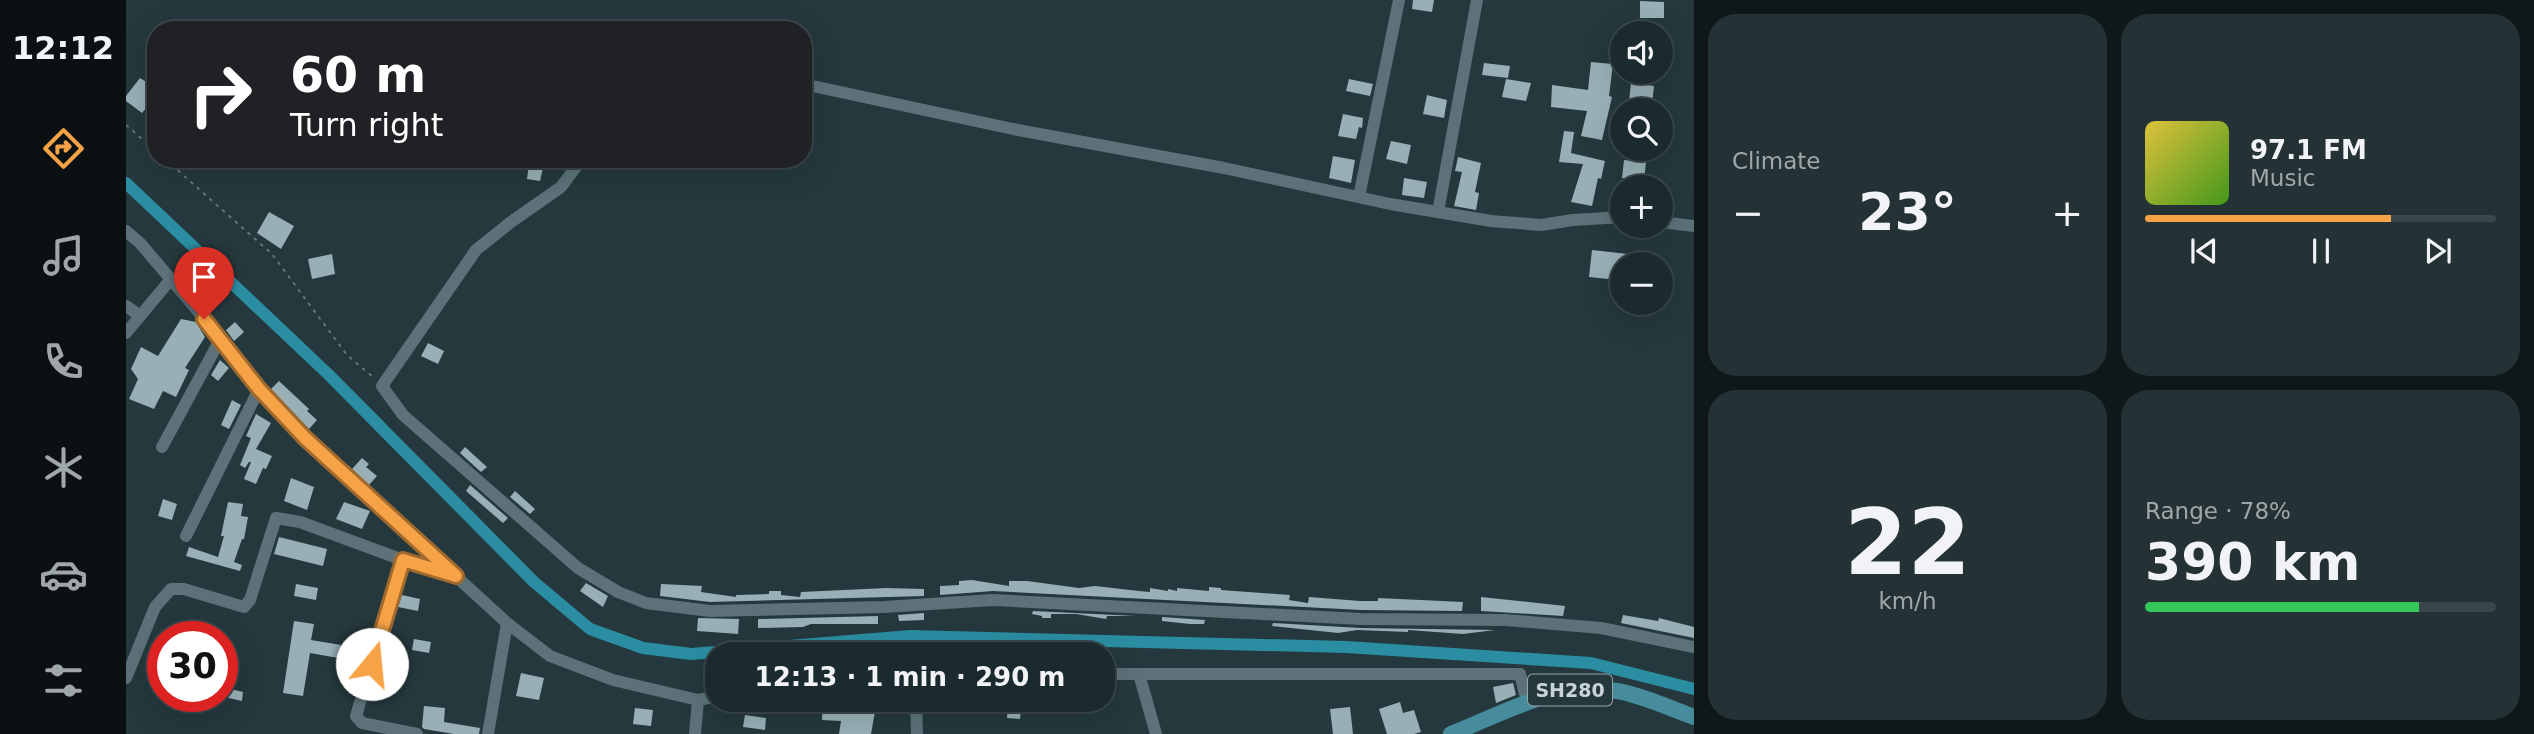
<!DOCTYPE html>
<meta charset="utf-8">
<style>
body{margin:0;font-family:"DejaVu Sans",sans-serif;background:#243236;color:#f1f3f6;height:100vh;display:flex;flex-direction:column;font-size:26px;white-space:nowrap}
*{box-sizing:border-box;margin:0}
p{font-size:23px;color:#a0a7aa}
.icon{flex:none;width:38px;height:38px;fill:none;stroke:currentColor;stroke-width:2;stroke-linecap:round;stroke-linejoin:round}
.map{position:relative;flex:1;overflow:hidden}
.drawer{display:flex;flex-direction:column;gap:14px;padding:14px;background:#0f1719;width:840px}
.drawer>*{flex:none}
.hud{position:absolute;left:21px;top:21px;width:665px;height:147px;border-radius:28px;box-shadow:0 7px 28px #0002,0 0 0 2px #39464a;background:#202124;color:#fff;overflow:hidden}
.controls{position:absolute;left:1484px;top:21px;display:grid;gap:14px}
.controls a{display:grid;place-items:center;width:63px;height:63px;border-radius:50%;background:#1b2a2e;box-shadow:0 7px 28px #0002,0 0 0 2px #39464a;font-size:35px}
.speed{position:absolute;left:21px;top:621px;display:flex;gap:14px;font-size:35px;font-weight:700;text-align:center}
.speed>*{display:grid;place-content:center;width:91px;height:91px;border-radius:50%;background:#1b2a2e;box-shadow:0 7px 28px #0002,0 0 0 2px #39464a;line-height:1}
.speed .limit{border:10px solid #d22;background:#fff;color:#111}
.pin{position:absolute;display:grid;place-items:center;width:60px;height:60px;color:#fff;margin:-72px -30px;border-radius:50% 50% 50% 0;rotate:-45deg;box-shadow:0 0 7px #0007}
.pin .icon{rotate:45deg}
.me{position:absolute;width:77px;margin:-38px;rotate:17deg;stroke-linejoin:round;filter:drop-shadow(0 0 5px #0008)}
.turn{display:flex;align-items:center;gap:24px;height:147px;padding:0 28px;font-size:32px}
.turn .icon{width:91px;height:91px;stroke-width:2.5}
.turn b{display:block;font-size:49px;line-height:60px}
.big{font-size:52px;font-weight:800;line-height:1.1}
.drawer .widget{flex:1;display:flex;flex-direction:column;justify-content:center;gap:10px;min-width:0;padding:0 24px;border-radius:28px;background:#243236}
.drawer .dial{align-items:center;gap:0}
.dial b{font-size:91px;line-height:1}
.song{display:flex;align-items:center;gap:21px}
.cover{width:84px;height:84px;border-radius:10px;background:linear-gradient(135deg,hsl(50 70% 55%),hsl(100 70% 35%))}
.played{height:7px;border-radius:4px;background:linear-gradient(90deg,#f6a246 70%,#39464a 70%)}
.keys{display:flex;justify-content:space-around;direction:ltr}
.heat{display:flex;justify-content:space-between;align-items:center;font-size:38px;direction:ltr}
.charge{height:10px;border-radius:5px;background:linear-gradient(90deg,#34c759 78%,#39464a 0)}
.drawer .tiles{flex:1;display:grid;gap:14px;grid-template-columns:repeat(2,1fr)}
.trip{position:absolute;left:579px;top:642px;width:410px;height:70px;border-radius:28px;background:#1b2a2e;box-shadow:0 7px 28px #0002,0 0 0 2px #39464a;font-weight:800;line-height:70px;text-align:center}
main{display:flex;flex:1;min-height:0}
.menu{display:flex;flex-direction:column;width:126px;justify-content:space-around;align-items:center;background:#0b1112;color:#a0a7aa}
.menu .icon{width:49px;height:49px}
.menu .selected{color:#f6a246}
.menu b{font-size:32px;color:#f1f3f6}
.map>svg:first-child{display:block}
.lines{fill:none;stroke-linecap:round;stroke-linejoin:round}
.canal{stroke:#2b8da2;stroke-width:12}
.building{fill:#97afb5}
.path{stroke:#647579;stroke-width:2;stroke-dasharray:3.5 5;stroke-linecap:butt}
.minor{stroke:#5c7278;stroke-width:12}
.major{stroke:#468c9d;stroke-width:16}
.route-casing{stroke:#a0692e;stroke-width:18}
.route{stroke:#f6a246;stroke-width:12}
.labels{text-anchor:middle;stroke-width:7;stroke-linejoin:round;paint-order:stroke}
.shield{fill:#24383d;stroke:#97a5a9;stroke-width:2}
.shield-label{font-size:19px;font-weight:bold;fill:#c8d4d7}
</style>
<main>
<nav class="menu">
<b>12:12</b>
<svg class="icon selected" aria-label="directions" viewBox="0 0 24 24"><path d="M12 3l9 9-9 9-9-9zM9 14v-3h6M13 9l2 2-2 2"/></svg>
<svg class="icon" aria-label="music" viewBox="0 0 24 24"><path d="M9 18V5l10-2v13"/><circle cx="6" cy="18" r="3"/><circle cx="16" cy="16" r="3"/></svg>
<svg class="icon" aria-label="phone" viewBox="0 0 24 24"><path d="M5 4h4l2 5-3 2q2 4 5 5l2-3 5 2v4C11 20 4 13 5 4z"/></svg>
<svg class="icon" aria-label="climate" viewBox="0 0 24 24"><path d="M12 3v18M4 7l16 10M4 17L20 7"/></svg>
<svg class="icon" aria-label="car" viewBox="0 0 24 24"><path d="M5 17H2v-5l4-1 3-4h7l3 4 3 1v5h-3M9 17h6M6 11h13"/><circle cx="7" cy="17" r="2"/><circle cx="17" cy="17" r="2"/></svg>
<svg class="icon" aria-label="filters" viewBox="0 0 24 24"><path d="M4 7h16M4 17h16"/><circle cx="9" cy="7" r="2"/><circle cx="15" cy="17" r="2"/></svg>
</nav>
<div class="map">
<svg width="1568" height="734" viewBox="0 0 1568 734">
<rect width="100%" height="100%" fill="#24383d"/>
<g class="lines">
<!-- canal -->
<path class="canal" d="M0 183 203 375 408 582 464 629 517 648 565 654 784 636 1220 647 1465 663 1568 689"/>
</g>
<!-- building -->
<path class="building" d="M1287 0H1308L1306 12 1286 9Z
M1514 1 1538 2V18H1514Z
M1465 62 1487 64 1483 96 1486 97 1476 140 1455 136 1461 111 1425 107 1426 85 1462 90Z
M1358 63 1384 66 1382 78 1356 75Z
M14 78 30 88V96L16 113 0 101V96Z
M1223 79 1247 84 1244 96 1220 91Z
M1380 79 1405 83 1400 101 1376 97Z
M1505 83 1528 86 1526 103 1503 101Z
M1301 95 1321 100 1318 118 1297 114Z
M1217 114 1237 118 1236 128 1233 127 1230 139 1212 136Z
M1438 131 1448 132 1445 153 1479 161 1475 179 1472 178 1466 206 1445 202 1457 164 1433 162Z
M1265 141 1285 145 1281 164 1260 159Z
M1207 156 1229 160 1225 183 1203 178Z
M1332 157 1355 163 1349 192 1353 193 1350 210 1328 206 1336 172 1329 171Z
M1498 160 1520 162 1518 180 1496 178Z
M403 165 417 168 414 181 401 179Z
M1278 178 1301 182 1298 198 1276 195Z
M143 212 168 226 155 249 131 233Z
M1466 250 1502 254 1501 264H1496V272H1493L1492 280 1463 277Z
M206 254 209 274 186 279 182 259Z
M55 319 70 322 79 337 59 368 63 370 50 397 37 391 28 409 3 399 12 379 5 369 15 347 32 356Z
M109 322 118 332 108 341 100 330Z
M302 343 318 351 312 364 295 356Z
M94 360 103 368 92 381 85 375Z
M153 381 183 409 181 411 191 420 183 429 145 389Z
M106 400 115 405 103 429 95 425Z
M130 414 145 423 130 449 146 456 140 469 137 468 130 484 118 479 125 462H123L119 468 114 465 125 438 120 436Z
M339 447 361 467 355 472 334 453Z
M236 458 243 464 240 467 251 476 243 485 226 469Z
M165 478 188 487 181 510 158 501Z
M344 485 382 518 377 523 340 491Z
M389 491 409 509 404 514 384 497Z
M37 499 51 504 46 520 32 516Z
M102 502 117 504 115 516 122 517 118 539H116L108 562 116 565 114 571 60 556 63 547 92 557 98 536H95Z
M218 502 244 511 236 529 210 519Z
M153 537 201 549 197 566 148 554Z
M846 580 883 586V581H901L953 588 969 586 1013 591 1024 592V588L1042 591V589L1051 591V588L1083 591V587L1095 588V590L1164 595 1163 600 1182 603 1183 597 1234 601H1252V598L1337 602 1336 611 1235 610 867 591 814 595V586L833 585V581Z
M460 583 482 596 477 607 454 591Z
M170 584 192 588 190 600 168 596Z
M535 584 576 586 575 592 610 597V595L643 594V591H655V595L674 597 675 592 760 588 798 589V596L584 602 534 596Z
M276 595 294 599 292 611 272 607Z
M1355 597 1439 606 1437 616 1355 611Z
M907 611 1010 616H981L980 619 950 614H925V618H916V616L906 614Z
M798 613V620L773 621 772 615Z
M1497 615 1532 621 1533 618 1568 627V638L1495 623Z
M752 616V624H685L677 627 632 628V619Z
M1036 617 1079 620 1078 624H1064L1036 621Z
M572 618 613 619 612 634 571 631Z
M168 621 188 624 185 640 215 645 212 658 184 653 177 696 157 693Z
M1147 623 1235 628 1369 630 1337 634 1282 630V632L1231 630 1212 633 1146 626Z
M288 639 305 642 303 653 286 650Z
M395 673 418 678 413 700 390 696Z
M1387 683 1390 695 1370 703 1367 687Z
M100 688 117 692 116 701 98 697Z
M697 700H716L715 711 733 712 734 705 750 706 745 734H713L715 721 696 720Z
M883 700H896L894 719 881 718Z
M1274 702 1277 713 1288 710 1295 732 1288 734H1261L1253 709Z
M298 706 319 708 318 722 354 728 353 734H328L298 729 296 727Z
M1224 707 1227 734H1207L1204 709Z
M509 708 527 710 525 726 507 724Z
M619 715 640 718 639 730 617 727Z"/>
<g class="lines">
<!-- path -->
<path class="path" d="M0 125 30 151
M39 159 146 254 221 355 248 378"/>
<!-- minor -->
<path class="minor" d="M677 84 887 129 1098 168 1264 204 1365 221 1415 225 1447 220 1496 217
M456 159 435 187 385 222 350 250 256 386 277 415 452 568 492 592 520 603 584 611 758 607 867 600 1235 619 1379 620 1475 628 1568 647
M1233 197 1273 0
M1312 212 1351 0
M1535 222 1568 226
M0 231 14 243 95 338 133 389 179 438 381 623 424 656 487 680 572 700 592 696
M0 306 14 316
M0 333 45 279
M36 447 95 338
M60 536 133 389
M277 560 230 716 236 723 291 734
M976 674H1394L1401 702
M1013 674 1030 734
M0 678 29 607 45 589H58L118 607 124 600 150 518 174 522 277 560 327 575
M790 700 791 734
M362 734 381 623
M569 734 572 700"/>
<!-- major -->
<path class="major" d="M1325 734C1378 713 1431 681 1491 691 1516 695 1543 708 1568 717"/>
</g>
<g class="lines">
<defs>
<path id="route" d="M78 319 133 389 179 438 330 576 277 560 246 664"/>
</defs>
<!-- route casing -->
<use href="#route" class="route-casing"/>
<!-- route -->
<use href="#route" class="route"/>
</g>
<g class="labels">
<!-- shield labels -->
<rect class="shield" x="1402" y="674.5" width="84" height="31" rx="5"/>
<g class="shield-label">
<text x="1444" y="697">SH280</text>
</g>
</g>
</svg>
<div class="controls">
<a><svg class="icon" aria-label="sound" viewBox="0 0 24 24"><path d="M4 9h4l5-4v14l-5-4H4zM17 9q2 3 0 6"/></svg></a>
<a><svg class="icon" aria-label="search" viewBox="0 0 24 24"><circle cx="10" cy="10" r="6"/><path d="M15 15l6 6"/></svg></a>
<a>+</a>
<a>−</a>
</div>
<div class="speed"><div class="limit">30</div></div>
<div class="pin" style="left:78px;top:319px;background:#d93025"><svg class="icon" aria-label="arrive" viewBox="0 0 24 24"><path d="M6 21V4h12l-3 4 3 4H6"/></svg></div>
<svg class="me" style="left:246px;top:664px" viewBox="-20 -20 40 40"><circle r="19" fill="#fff"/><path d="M0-13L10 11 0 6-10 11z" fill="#f6a246"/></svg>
<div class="trip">12:13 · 1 min · 290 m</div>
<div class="hud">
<div class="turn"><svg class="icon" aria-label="right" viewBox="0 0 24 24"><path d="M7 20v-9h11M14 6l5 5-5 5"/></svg><div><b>60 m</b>Turn right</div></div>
</div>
</div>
<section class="drawer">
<div class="tiles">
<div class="widget"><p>Climate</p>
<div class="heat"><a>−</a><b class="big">23°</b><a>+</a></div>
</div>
<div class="widget">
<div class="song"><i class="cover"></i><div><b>97.1 FM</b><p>Music</p></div></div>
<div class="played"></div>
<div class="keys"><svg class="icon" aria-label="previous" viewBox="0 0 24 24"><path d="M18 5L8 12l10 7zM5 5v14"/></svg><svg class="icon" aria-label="pause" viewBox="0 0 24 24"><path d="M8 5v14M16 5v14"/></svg><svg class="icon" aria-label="next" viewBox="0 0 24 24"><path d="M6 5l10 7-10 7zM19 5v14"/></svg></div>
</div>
<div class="widget dial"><b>22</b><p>km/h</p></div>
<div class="widget"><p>Range · 78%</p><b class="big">390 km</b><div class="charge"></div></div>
</div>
</section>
</main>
